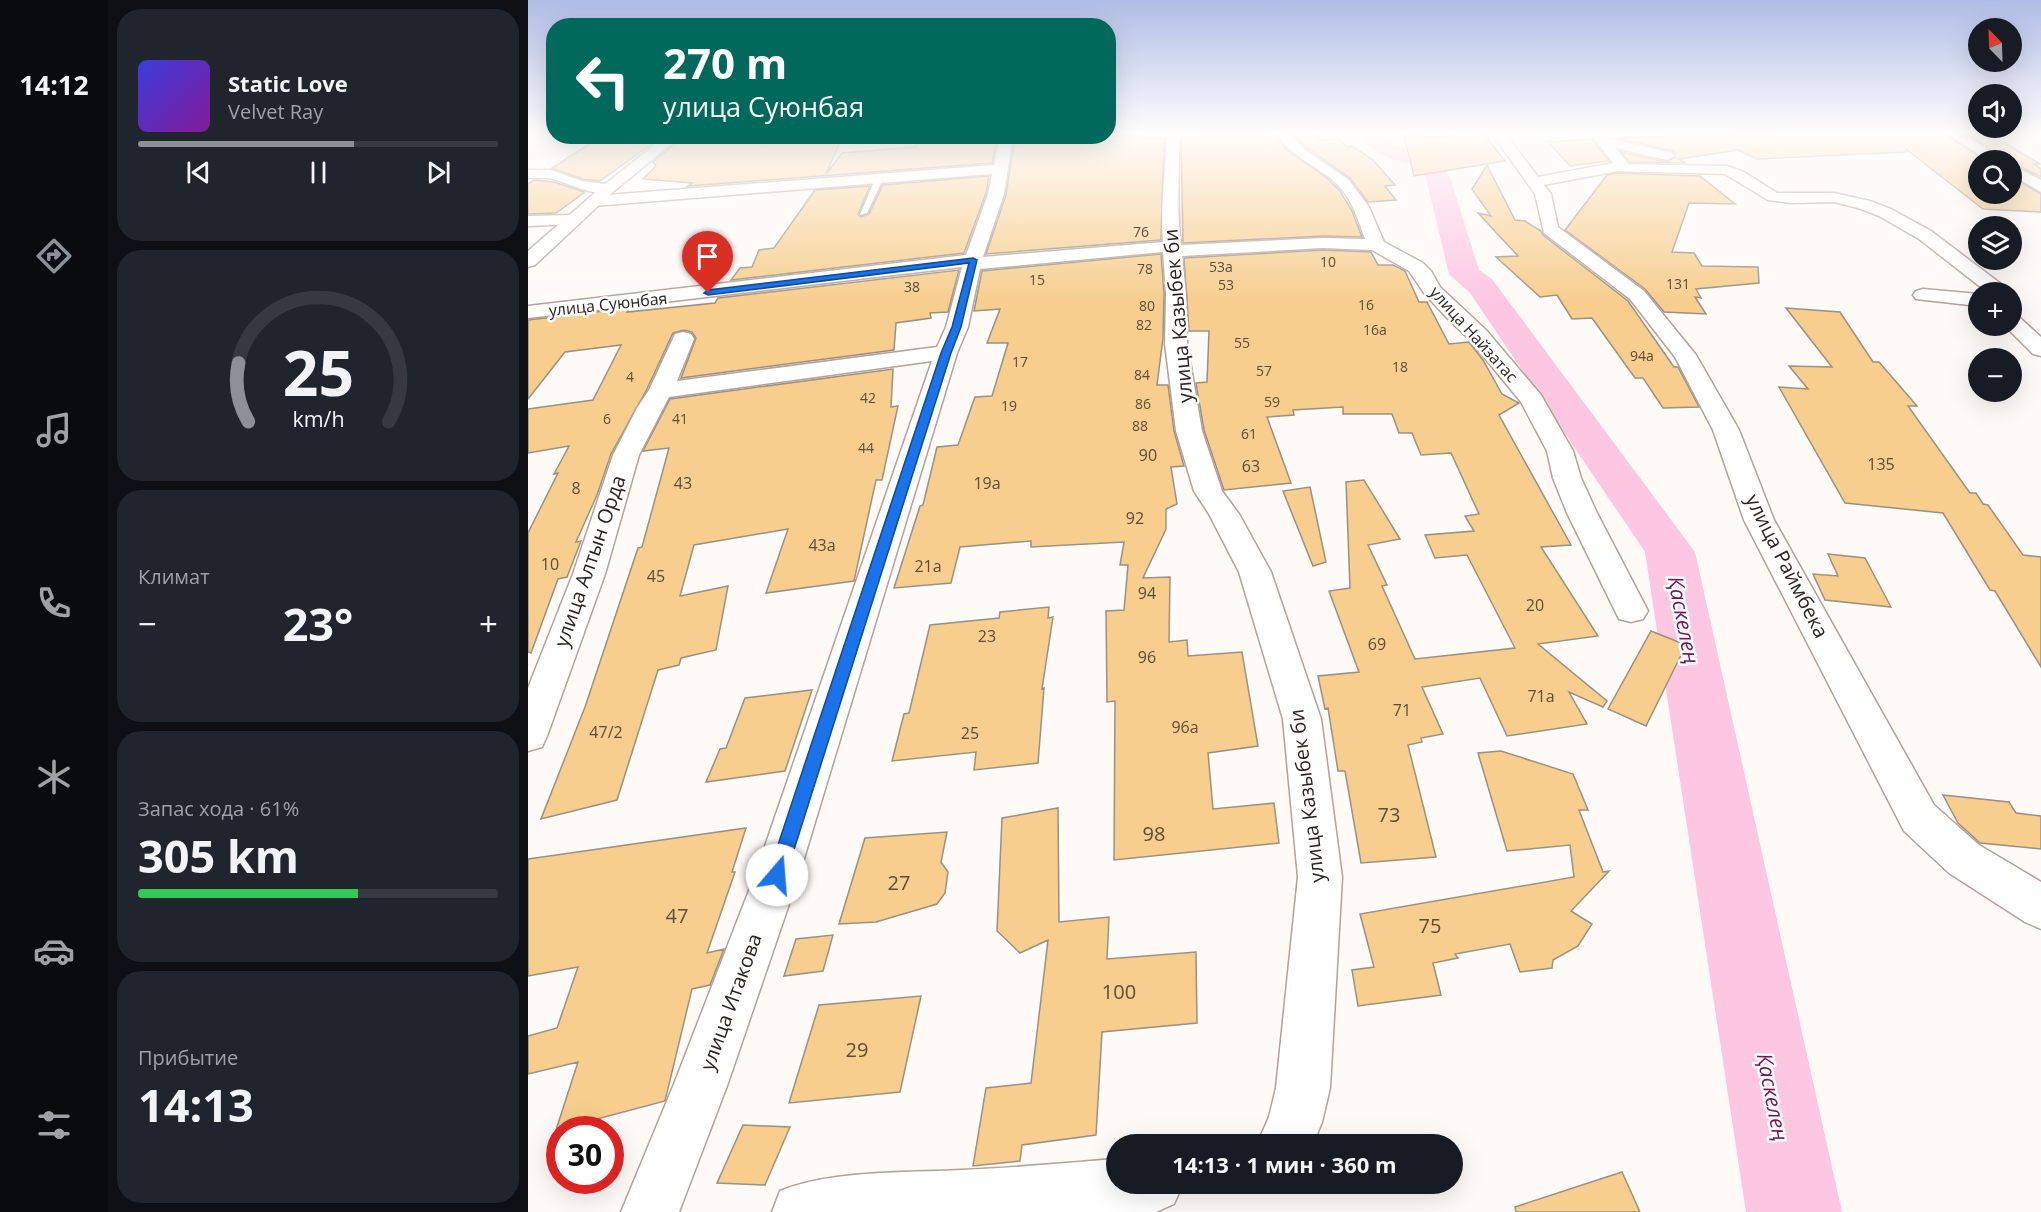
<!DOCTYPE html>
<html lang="ru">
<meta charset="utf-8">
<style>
body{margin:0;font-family:"Open Sans",sans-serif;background:#20242c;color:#f1f3f6;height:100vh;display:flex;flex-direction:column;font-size:22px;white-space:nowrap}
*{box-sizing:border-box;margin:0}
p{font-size:20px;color:#9ea1a6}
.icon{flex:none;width:33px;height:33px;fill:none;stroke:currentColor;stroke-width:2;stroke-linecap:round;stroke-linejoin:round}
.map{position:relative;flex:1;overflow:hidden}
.drawer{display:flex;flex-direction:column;gap:9px;padding:9px;background:#0d0f14;width:420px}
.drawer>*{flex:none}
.guide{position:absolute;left:18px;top:18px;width:570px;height:126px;border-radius:24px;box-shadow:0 6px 24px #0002;background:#00695c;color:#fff;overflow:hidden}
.needle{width:39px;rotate:337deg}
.fabs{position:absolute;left:1440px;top:18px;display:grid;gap:12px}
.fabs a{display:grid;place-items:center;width:54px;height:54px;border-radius:50%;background:#171b24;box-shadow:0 6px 24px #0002;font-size:30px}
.speed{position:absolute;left:18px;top:1116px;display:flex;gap:12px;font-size:30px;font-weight:700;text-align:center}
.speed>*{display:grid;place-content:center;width:78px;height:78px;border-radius:50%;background:#171b24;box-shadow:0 6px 24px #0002;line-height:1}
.speed .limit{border:9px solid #d22;background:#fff;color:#111}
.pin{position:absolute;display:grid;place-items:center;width:51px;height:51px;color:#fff;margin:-62px -26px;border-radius:50% 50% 50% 0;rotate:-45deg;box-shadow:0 0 6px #0007}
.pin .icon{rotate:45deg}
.me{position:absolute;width:66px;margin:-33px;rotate:18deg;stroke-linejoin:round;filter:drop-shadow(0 0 4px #0008)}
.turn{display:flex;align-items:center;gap:21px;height:126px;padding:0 18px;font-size:27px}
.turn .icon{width:78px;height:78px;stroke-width:2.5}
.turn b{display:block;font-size:42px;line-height:51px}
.big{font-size:45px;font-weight:700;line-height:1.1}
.drawer .tile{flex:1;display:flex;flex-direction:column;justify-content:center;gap:9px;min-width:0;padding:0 21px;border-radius:24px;background:#20242c}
.drawer .dial{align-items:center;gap:0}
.dial svg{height:156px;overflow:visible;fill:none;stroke:#363941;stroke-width:7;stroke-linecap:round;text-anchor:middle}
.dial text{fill:#f1f3f6;stroke:none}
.song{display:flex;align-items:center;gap:18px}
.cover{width:72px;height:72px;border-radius:9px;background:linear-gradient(135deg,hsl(240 70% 55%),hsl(290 70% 35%))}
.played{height:6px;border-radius:3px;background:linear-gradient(90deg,#8c9099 60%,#363941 60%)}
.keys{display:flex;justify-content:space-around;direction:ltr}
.heat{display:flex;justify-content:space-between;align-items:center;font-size:33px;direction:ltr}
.charge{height:9px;border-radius:4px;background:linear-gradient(90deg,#34c759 61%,#363941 0)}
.trip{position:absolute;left:578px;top:1134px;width:357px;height:60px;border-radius:30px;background:#171b24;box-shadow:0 6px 24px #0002;font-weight:700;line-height:60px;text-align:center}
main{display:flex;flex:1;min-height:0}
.dock{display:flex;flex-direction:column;width:108px;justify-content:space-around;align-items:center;background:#090b0e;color:#9ea1a6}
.dock .icon{width:42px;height:42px}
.dock .active{color:#8c9099}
.dock b{font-size:27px;color:#f1f3f6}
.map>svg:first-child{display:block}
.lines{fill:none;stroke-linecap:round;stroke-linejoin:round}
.river{fill:#fdc7e2;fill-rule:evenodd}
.building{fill:#f7ce8e;stroke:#9b9182;stroke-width:1.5}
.lane-casing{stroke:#b4a198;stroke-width:4}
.street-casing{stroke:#b4a198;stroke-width:3}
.secondary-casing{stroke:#b4a198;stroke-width:3}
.lane{fill:#fff;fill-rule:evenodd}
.street{fill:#fff;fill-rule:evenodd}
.secondary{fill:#fff;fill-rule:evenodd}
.route{fill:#1a73e8;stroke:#114b97;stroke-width:1.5}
.labels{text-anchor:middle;stroke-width:5;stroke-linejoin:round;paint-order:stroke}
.far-number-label{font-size:14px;fill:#5c4d3b}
.far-street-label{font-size:16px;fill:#29221f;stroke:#fff}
.number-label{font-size:16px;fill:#5c4d3b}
.street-label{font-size:20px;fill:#29221f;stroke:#fff}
.near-number-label{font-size:20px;fill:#5c4d3b}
.water-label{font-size:21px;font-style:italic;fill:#761353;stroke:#fff}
</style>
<main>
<nav class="dock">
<b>14:12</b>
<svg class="icon active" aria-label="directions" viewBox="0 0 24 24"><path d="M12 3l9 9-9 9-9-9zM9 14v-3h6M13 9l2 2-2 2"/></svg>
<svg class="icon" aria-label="music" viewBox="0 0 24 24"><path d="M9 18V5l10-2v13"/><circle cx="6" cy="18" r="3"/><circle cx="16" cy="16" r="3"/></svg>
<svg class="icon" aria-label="phone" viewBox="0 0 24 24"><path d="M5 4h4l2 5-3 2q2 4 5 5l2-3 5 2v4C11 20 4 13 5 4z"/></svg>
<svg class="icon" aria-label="climate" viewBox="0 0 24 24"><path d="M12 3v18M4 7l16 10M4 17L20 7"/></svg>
<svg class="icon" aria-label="car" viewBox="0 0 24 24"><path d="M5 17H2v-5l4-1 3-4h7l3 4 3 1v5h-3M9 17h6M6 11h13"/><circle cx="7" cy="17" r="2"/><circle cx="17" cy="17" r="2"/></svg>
<svg class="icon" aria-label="filters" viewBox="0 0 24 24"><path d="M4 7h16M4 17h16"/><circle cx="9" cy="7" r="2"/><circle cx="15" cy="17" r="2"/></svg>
</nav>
<section class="drawer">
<div class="tile">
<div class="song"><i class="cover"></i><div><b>Static Love</b><p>Velvet Ray</p></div></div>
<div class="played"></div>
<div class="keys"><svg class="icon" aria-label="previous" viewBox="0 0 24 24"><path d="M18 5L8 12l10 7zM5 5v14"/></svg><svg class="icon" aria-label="pause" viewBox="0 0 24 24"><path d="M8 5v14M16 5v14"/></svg><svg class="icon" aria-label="next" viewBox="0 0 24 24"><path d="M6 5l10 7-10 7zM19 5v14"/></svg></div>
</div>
<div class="tile dial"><svg viewBox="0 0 100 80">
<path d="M14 69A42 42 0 1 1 86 69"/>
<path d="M14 69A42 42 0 0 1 9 39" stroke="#8c9099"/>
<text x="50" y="56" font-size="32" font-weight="700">25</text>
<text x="50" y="72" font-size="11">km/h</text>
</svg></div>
<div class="tile"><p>Климат</p>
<div class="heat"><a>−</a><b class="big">23°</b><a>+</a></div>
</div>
<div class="tile"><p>Запас хода · 61%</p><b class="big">305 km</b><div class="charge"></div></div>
<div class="tile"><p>Прибытие</p><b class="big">14:13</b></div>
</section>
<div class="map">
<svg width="1513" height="1212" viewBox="0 0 1513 1212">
<rect width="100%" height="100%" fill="#fefaf8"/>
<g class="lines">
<!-- river -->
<path class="river" d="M830 132H852L866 144 908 156 922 178 951 270 964 279 1167 552 1314 1212H1218L1117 552 942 293 921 274 898 178 891 166C867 160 843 156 830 132Z"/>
</g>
<!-- building -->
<path class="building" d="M663 132H746L759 150 800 179 812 191 824 211 834 237 795 236 655 243 653 138 663 137Z
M764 132H783L792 140 811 139 819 147 824 146 845 160 867 185 857 186 868 200 840 202 822 178 778 147Z
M921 132H954L977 161 886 176 876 136 924 137Z
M1204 132 1415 133 1457 160H1450V194H1484V177L1513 194V212L1455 209 1378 149V152L1229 159 1210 150 1151 159 1157 163 1101 162 1093 152 1138 162 1148 157 1145 151 1089 138 1207 134Z
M1439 134 1463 135 1512 164H1506L1513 169V177L1484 163V160H1478Z
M207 136H271L268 140 277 139 274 142 313 140 298 174 314 153 387 147 390 143 450 140 451 136H470L464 163 160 186 164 183 115 179 128 166 125 162 153 139Z
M487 136H617V138H636L633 240 458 254 478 195Z
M1064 139 1081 161 1042 166 1020 142Z
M127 140H129L72 181 55 179 24 168 61 144Z
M959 165 987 220 997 221 1013 231 1015 235 1100 301 1146 367H1150L1171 407 1135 408 1115 378H1107L1064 318 1044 319 1029 295 1012 297 968 257 990 256 950 213 963 216 944 189Z
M1089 173 1172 176 1207 204 1161 203 1144 252 1166 253 1174 266 1230 267 1231 283 1168 289 1173 298 1167 297 1178 314 1136 312 1117 289 1037 230 1079 175Z
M461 176 458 193 436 253 203 280 212 268 224 267 231 250 246 248 287 190 342 186 330 214 333 217 341 214 355 185Z
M6 180 26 182 57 192 28 213 0 214V184Z
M795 250 843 252 850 265H865L877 271 891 302H899L921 344 941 342 955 360 974 394 991 403 971 415 1043 545 1013 547 1070 636 1010 644 1079 701 1075 707 1041 692 1059 724 979 736 952 678 894 687 915 734 893 738 894 742 880 745 908 857 833 863 817 771H810L800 708 797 709 790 676 831 672 801 591 822 588 818 482 836 480 872 539 840 545 859 585 854 586 887 659 987 648 939 555 907 558 897 535 946 531 937 516 951 514 923 453 893 455 884 433H871L864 414H815V407L765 410 766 415 739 417 763 483 696 490 676 430 668 383 679 382 681 331H661L656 258Z
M633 254 636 294 635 338 629 385H640L646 431 656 466 643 467 649 504 638 509V529L615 578 642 577 641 642 659 640 660 656 714 652 730 746 680 753 685 809 746 803 751 843 586 860 587 701 579 702 578 611 596 610 600 565H592L596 542 503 547V541L432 547 423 583 366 588 392 506 395 505 409 447 430 445 447 397 464 396 480 343H459L472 309 446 311 454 271Z
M431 270 420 312 402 313 403 318 368 323 366 350 153 378 168 338 164 332 156 330 145 333 119 389 83 454 69 495 48 542 53 541 39 577 30 579 3 653 0 652V533L30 473 26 474 41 446 0 453V409L65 400 93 345 37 352 0 399V320L101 308 99 312 187 303 190 298Z
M1258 308 1312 312 1345 362H1351L1389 406H1380L1442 493H1448L1455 504 1460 505 1495 555 1513 557V667L1467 591 1462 590 1415 513 1317 503 1251 387 1280 389 1261 366 1304 367Z
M365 369 363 407 370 406 354 480H348L326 581 238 593 260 529 166 545 152 596 200 586 188 650 153 658 151 665 130 670 89 800 13 819 57 707 110 548 114 547 141 448 115 451 142 399Z
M782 487 798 562 785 566 755 491Z
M1300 554 1337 558 1363 607 1297 600 1285 574 1310 576Z
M521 607 520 618 525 617 514 689 516 688 510 763 446 770 448 752 364 761 376 714 381 713 402 625 471 618 472 612Z
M1123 631 1158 645 1118 726 1080 709Z
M284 690 257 771 178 782 192 749 198 748 217 698Z
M973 751 1045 774 1060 810H1051L1075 872 1081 871 1043 911 1064 924 1050 946 1025 960 1024 968 992 972 982 944 927 954 930 958 905 963 913 995 830 1006 824 970 846 967 832 914 1046 877 1042 845 979 851 950 753Z
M1415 795 1481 802 1488 813 1513 816V849L1452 843 1430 823Z
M530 808 531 922 581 917 579 959 668 952 669 1023 574 1032 568 1135 494 1145 492 1161 445 1166 458 1088 503 1083 520 940 492 953 469 931 474 818Z
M218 828 204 872H207L179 953 196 949 182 985 164 989 137 1101 28 1130 50 1062 0 1074V1036L29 1028 50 967 0 976V859Z
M419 832 413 862 420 872 417 893 409 904 348 922 311 924 337 838Z
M305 935 295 971 256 976 268 939Z
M393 996 372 1092 261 1103 291 1005Z
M215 1125 262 1127 237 1185 189 1183Z
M1094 1172 1112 1212H988L987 1207Z"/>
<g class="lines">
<defs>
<path id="lane" d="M349 175 356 177 339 213 332 215Z"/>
<path id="street" d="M639 132H651C652 170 648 208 653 245L795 238 837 239C830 220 824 199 809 184 789 165 762 157 748 132H761L776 149 821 180 841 207 856 242 895 263 903 271 912 287 958 330 1013 395 1045 451 1053 478 1069 513 1120 611 1115 619 1103 622 1091 619 1039 513 1025 478 1019 451 993 402 942 340 919 318 896 293 881 271 844 250 795 248 654 256 658 294 659 344 674 431 694 491 711 514 743 572 793 719 814 877 802 1088 794 1122 785 1144H729L741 1117 748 1088 770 877 755 719 711 572 681 514 666 491 648 431 637 344 638 294 635 252 452 269 440 327 429 353 271 875 199 1086 151 1212H93L146 1084 227 875 404 361 141 397 111 455 77 574 19 736 14 747 0 751V688L45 574 85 455 109 408 121 390 147 334 155 332 163 334 166 339 149 381 409 347 418 327 434 267 0 318V306L438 255 460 194 464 174 66 206 58 201 66 196 466 165 472 136H485L476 194 455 257 635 242C632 205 638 169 639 132Z
M1417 132H1432L1476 160H1460Z
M1076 137 1144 153 1146 156 1139 160 1071 144 1069 141 1071 138Z
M1088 164 1199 166 1216 172 1249 193H1306L1342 201 1363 209 1403 231 1481 290 1479 292H1459L1391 239 1351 216 1330 208 1306 202 1263 203 1240 200 1197 174 1083 171 1081 168Z
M1484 165 1513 180V192L1484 175Z
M0 170H23L54 181 86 185 89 188C75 203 36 180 20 178 13 178 6 178 0 178Z
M44 215 52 220 50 224 0 226V216Z
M1395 289 1450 294V306L1388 299 1385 295 1388 291Z
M1484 315 1491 317 1513 337V356L1505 354 1477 326H1484Z
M588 1159V1184H655L646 1204 628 1212H244L252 1191C303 1170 377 1173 433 1170 485 1168 536 1163 588 1159Z"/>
<path id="secondary" d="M963 132H976L1010 177 1085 163 1061 132H1075L1098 161 1100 164 1095 170 1016 185 1023 194 1030 227 1116 291 1168 355 1211 430 1246 520 1406 805 1451 845 1513 882V929L1497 922 1421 873 1376 831 1216 520 1185 430 1147 357 1102 299 1016 233 1007 194Z
M138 136H153L86 191 7 265 0 267V251L76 185Z"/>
</defs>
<!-- lane casing -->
<use href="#lane" class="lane-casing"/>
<!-- street casing -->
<use href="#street" class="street-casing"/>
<!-- secondary casing -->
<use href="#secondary" class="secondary-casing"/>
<!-- lane -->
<use href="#lane" class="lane"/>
<!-- street -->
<use href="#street" class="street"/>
<!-- secondary -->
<use href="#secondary" class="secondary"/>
</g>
<!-- sky -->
<linearGradient id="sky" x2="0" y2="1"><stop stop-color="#b0bce6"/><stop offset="0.44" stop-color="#fffdfc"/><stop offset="1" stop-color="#fffdfc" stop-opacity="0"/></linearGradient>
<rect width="1513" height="302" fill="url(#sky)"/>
<!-- route -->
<path class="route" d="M445 258 449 260 433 327 423 353 258 875 255 881 249 884 242 881 240 875 413 353 424 327 441 263 180 295 176 293 180 290Z"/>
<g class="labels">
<!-- far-number labels -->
<g class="far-number-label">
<text x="613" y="237">76</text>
<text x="800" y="267">10</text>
<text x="693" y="272">53а</text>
<text x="617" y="274">78</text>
<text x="509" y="285">15</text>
<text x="1150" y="289">131</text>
<text x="698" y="290">53</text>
<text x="384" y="292">38</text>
<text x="838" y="310">16</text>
<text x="619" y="311">80</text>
<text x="616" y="330">82</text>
<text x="847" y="335">16а</text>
<text x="714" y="348">55</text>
<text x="1114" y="361">94а</text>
<text x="492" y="367">17</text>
<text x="872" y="372">18</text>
<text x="736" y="376">57</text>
<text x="614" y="380">84</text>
<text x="102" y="382">4</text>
<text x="340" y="403">42</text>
<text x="744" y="407">59</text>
<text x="615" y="409">86</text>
<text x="481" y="411">19</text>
<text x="79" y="424">6</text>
<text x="152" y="424">41</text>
<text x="612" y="431">88</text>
<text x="721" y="439">61</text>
<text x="338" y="453">44</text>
</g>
<!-- far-street labels -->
<g class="far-street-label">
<text transform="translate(80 304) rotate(-6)" y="6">улица Суюнбая</text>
<text transform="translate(946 334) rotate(48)" y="6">улица Найзатас</text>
</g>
<!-- number labels -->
<g class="number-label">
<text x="620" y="461">90</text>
<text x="1353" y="470">135</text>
<text x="723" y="472">63</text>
<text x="155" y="489">43</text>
<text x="459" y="489">19а</text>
<text x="48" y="494">8</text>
<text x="607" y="524">92</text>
<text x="294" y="551">43а</text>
<text x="22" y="570">10</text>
<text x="400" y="572">21а</text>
<text x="128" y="582">45</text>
<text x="619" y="599">94</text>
<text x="1007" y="611">20</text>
<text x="459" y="642">23</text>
<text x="849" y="650">69</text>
<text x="619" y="663">96</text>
<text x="1013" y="702">71а</text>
<text x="874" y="716">71</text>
<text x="657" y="733">96а</text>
<text x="78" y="738">47/2</text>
<text x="442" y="739">25</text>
</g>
<!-- street labels -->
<g class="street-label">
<text transform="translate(650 316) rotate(-95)" y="7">улица Казыбек би</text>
<text transform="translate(62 561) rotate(-71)" y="7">улица Алтын Орда</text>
<text transform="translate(1259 566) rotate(63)" y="7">улица Раймбека</text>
<text transform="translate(779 796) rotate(-97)" y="7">улица Казыбек би</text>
<text transform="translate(203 1002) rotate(-70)" y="7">улица Итакова</text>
</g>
<!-- near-number labels -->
<g class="near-number-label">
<text x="861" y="822">73</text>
<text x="626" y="841">98</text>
<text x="371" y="890">27</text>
<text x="149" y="923">47</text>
<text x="902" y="933">75</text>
<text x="591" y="999">100</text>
<text x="329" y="1057">29</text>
</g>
<!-- water labels -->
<g class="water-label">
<text transform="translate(1155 620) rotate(79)" y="7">Қаскелең</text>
<text transform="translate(1244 1097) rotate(79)" y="7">Қаскелең</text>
</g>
</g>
</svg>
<div class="fabs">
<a><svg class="needle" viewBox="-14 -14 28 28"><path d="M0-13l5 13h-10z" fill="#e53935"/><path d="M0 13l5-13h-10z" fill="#9ea1a6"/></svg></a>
<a><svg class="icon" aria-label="sound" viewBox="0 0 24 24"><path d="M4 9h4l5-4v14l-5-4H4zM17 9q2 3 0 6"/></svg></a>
<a><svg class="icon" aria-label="search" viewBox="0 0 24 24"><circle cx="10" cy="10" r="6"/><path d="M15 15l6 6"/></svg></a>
<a><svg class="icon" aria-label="layers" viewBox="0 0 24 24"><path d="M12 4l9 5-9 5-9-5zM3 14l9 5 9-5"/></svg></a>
<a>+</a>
<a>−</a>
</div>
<div class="speed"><div class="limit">30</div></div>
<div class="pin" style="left:180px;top:293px;background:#d93025"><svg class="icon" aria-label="arrive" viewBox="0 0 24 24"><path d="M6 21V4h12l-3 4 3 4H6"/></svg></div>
<svg class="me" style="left:249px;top:875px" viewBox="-20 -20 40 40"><circle r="19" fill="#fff"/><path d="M0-13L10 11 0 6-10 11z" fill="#1a73e8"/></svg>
<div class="trip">14:13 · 1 мин · 360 m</div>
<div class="guide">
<div class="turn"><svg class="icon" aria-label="left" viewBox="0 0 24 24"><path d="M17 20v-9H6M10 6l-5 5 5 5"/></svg><div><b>270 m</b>улица Суюнбая</div></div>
</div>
</div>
</main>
